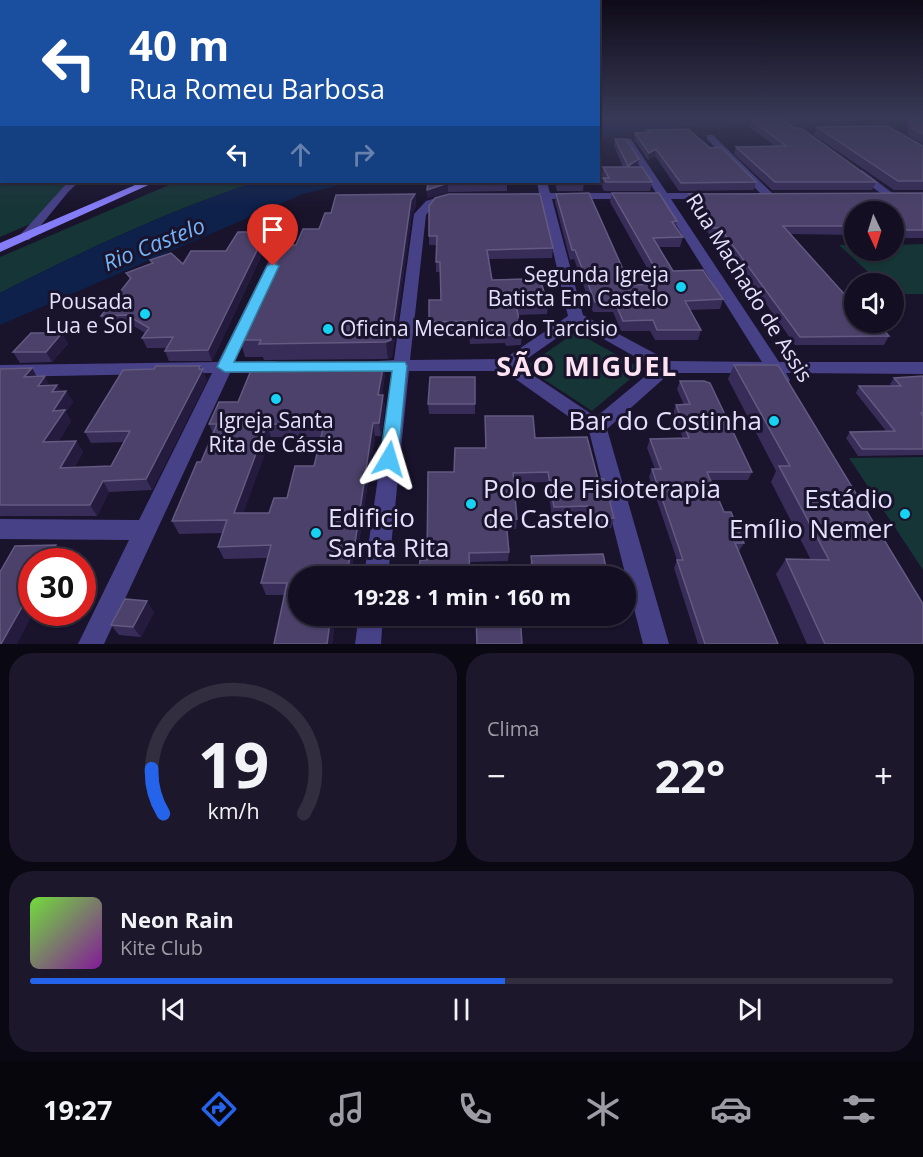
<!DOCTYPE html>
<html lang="pt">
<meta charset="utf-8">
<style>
body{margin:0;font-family:"Open Sans",sans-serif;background:#1c172a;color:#f1f3f6;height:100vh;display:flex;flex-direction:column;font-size:22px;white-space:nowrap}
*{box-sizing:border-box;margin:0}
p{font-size:20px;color:#9d9ca5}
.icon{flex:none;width:33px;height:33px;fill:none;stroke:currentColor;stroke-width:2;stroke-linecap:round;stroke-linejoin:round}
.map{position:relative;height:644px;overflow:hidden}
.sheet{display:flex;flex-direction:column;gap:9px;padding:9px;background:#0a0812;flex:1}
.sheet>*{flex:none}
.hud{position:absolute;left:0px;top:0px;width:600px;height:183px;box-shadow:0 2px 4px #0004,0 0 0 2px #322e3f;background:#1a4fa0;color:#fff;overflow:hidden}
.needle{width:39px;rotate:176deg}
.buttons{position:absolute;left:844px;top:201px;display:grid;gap:12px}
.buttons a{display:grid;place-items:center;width:60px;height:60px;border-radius:50%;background:#130e21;box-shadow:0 2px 4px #0004,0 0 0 2px #322e3f;font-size:30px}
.speed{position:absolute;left:18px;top:548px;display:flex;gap:12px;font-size:30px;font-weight:700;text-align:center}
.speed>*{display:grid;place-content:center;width:78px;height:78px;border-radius:50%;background:#130e21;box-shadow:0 2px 4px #0004,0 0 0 2px #322e3f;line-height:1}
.speed .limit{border:9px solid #d22;background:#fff;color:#111}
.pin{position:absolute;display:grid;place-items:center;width:51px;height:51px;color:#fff;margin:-62px -26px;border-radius:50% 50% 50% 0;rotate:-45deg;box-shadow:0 0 6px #0007}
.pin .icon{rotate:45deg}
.me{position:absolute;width:66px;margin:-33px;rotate:7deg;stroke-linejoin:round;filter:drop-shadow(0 0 4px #0008)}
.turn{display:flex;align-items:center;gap:21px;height:126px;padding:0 30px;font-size:27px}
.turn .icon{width:78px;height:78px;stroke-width:2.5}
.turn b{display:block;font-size:42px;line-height:51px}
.lanes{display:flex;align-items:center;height:57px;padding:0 30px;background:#0003;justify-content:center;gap:30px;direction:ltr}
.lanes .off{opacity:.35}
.big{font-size:45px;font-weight:700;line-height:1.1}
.sheet .tile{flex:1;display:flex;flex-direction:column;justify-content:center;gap:9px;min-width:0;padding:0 21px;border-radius:24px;background:#1c172a}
.sheet .dial{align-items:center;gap:0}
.dial svg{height:156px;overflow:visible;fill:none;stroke:#322e3f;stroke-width:7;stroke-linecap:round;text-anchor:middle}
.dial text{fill:#f1f3f6;stroke:none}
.song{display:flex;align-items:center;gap:18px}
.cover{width:72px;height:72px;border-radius:9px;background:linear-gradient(135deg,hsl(100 70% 55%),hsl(290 70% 35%))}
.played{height:6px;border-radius:3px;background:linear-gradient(90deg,#2563eb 55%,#322e3f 55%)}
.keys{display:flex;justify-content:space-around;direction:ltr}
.heat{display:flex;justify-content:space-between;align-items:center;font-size:33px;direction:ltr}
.sheet .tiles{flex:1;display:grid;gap:9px;grid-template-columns:1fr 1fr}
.tile:last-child{grid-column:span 2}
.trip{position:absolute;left:288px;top:566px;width:348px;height:60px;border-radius:30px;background:#130e21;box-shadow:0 2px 4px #0004,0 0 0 2px #322e3f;font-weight:700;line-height:60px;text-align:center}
.tabs{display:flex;height:96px;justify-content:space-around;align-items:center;background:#08060d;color:#9d9ca5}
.tabs .icon{width:42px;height:42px}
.tabs .on{color:#2563eb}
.tabs b{font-size:27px;color:#f1f3f6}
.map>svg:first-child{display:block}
.green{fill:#163536}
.water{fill:#0e214a}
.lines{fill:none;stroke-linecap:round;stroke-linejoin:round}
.street{fill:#474188;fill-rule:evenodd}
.secondary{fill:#857cf8;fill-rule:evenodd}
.wall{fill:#382d58;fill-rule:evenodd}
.shaded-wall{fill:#241b3f}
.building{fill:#4b416a;stroke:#635a81;stroke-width:1.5;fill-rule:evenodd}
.route{fill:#4fc3f7;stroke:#337fa1;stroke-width:1.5}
.poi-dot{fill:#16d2f3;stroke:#19132c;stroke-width:2}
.labels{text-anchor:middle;stroke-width:6;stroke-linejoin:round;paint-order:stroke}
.poi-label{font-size:21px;fill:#e5e0fd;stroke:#19132c;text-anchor:end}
.street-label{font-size:21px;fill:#e5e0fd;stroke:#19132c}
.water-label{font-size:22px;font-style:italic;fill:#73b4f8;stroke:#19132c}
.near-poi-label{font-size:26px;fill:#e5e0fd;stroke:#19132c;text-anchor:end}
.district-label{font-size:27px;font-weight:bold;letter-spacing:1.5px;fill:#fde2f2;stroke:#19132c}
</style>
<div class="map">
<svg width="923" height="644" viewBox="0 0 923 644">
<rect width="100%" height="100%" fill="#19132c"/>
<!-- green -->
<path class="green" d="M0 117 2 182H75L60 194 42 219 0 237Z
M176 182H256C167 211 83 251 0 293V257Z
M923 244V294H894V284L880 283 839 245H855V250H894V245Z
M576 332 642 369 592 411 525 367Z
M923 457V570L849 458Z"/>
<!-- water -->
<path class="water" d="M634 117H880C847 126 813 125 779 125 719 126 657 125 599 138L598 122Z
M256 182H352L303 194 261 212 0 325V293C83 251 167 211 256 182Z"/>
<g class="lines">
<!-- street -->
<path class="street" d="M707 135H713L773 194V198H765L707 139Z
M628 138 631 139 667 193H707L712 196 707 199H671L779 362H923V374L786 373 790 380 788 384H776L769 373H670L607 429 669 644H643L589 431 504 371H409L388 576H364L393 371 360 370 358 366 360 362 394 360 414 214 426 201 449 194 454 197 434 205 426 215 410 360 504 359 568 316 541 199H521L516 196 521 193H539L537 182H547L550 193H656L624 141ZM552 199H660L762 362 669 361 583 315ZM577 324 655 368 596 417 518 365Z
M854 170H862L895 195 890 198 886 197 854 174Z
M68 182H79L69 191 29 240H21V234Z
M292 222 298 226 235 362 273 361 279 363 281 367 279 371 273 373H230L104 644H78L129 540 0 539V519L139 520 212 373 0 377V365L218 362 286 226Z
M359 615H383L381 644H355Z"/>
<!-- secondary -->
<path class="secondary" d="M142 182H155L0 252V243Z"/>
</g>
<!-- wall -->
<path class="wall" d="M909 117H923V144L909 136 906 123Z
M751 120 876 182 872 190H772L734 154 736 147 775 146 749 127Z
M817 127 923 146V190H894L814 135Z
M647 130 710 148 756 182 754 190 679 191 655 156 648 160 634 139 635 133 647 132Z
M615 139 639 159 637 167 652 182 650 191H604L602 187 603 178 602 175 603 167H623L614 146Z
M428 182H507V191L448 192 427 198Z
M556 182H584L583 191H557L556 187Z
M612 193 677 221 676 227 683 237 680 247H659L673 271 723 299 720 309 690 310 701 330 698 340H655L650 331H621L613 312H593L574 259 570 260 555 202 556 194 630 285 656 284 610 202Z
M923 193V238H894V212H855V235L790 234 855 322 889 336 884 345H795L718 236H710L687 201 689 194Z
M415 194 416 207 412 214 392 357 388 359 264 360 263 357H245L240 340 296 245 319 229 331 213Z
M429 206 553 248 552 258 489 259 492 280 525 283 548 304 547 314 518 315 522 335 521 345 506 346 505 343 470 344 469 331 429 332V300H441L440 272H436V245H429Z
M266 232 268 242 212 361H169L165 351 167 348H147L142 338 145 333 132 325 106 327 101 316 130 280 126 273 152 264 150 260 183 264 226 251Z
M62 333 68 344 52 362 20 363 13 352Z
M384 362 385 374 382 395 385 407 381 436H375L357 555H354L351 576H298V615H338L337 622H335L332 644H274L285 595H266L261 583 267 558 224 559 218 547 222 533 179 534 172 521 201 462 213 434 209 424 238 402ZM271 437H321L314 466 287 498 269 513H243Z
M734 365 923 644H807L776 574 786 559 811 560 771 482 776 471 728 379Z
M200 366 207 380 152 490 109 492 97 516H0V369L32 368 37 377 50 385H57L61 392 66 391 73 402 66 412 71 421 58 442 76 441 83 452 74 468 111 466 124 442 91 443 85 432 154 369Z
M923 376V455L858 456 846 438 850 432 886 431 856 393 859 386H891L890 384 894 378Z
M680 381 752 472 748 480H710L724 512 744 543 739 551H738L778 644H698L674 568 677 560 649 477 652 469H655L647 448 650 439H683L673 413 676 405H684L677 389Z
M428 404H475V414H429Z
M485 416 535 438 598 479 614 518 611 528 589 529 586 516 552 517 547 482 514 483 517 519 516 529H507L509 552 508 561 469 562 427 560 454 472 485 448Z
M531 556 608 576H531L530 567Z
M154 612 141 637 119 635 111 625Z"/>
<!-- shaded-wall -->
<path class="shaded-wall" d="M656 149 655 156 648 160 649 153Z
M639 159 637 167 627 174 628 166Z
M448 183V192L427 198V190Z
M415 194 416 207 412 214 392 357 388 359 386 342 411 200Z
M266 232 268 242 212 361 208 350Z
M62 333 68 344 52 362 46 352Z
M384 362 385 374 380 407 378 395Z
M200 366 207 380 152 490 146 479Z
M32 368 38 379 24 377Z
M45 376 51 387 38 386Z
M57 385 64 395 66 391 73 402 66 412 71 421 51 453 43 442 53 411 52 392Z
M383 395 385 407 381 436 379 423Z
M373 423 375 436 357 555 355 543Z
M267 424 271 437 239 526 234 513Z
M76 441 83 452 67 479 60 468Z
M103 481 109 492 97 516 90 505Z
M352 543 354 555 351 576H347Z
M56 545 64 555 61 561H47Z
M32 589V612H34L17 644H1Z
M147 601 154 612 141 637 133 627Z
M331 615H333L335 622 332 644H327Z"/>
<!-- building -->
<path class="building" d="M909 117H919H918H923V134L913 129Z
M751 120H783L796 128H801L876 182H775L736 147 786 146Z
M887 126 923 146V181H898L817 127Z
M688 129 710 148 721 147 756 182 681 183 656 149 649 153 635 133 650 132 647 130Z
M615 139H626L639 159 628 166Z
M603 167H642L652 182H606L603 178H609Z
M428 182H507V183H448L427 190Z
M589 193 630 285 664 284 612 193H659L677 221 672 222 683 237 653 238 673 271 703 270 723 299 685 301 701 330H657L653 320 623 321 615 302H595L575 250H572L556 194Z
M923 193V230H894V212H855V226H783L855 306V322H877L889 336 800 337 720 228H713L689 194Z
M415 194 411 200 391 340 386 342 259 344 261 340H240L285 245H296L303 229H319L325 213H331L336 195Z
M449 194H540L553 248 487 250 492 280 524 279 525 283 541 282 548 304 516 305 522 335H506V332L470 334 469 321 429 322V300H441L440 262H436L437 236H429V206L435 198Z
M238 232H266L208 350 165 351 173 337 142 338 149 328 127 315 101 316 131 278 126 273 153 263 150 260 171 253 183 264 191 251H226Z
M31 333H62L46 352H13Z
M384 362 378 395H383L379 423H373L355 543H352L347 576H298V615H331L327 644H274L287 583H261L271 545 218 547 227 520 172 521 197 462H201L217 424H209L219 402H238L254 363ZM267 424 324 425 314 466H295L287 498H274L269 513H234Z
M734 365H778L923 604V644H825L786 559 829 560 779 466H790Z
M156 366H200L199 369H203L146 479 103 481 90 505H0V369L32 368 24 377 45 376 38 386 57 385 52 392 66 391 53 411 65 410 43 442 76 441 60 468 111 466 130 431 85 432 123 370 154 369Z
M923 376V413H921L923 416V449H862L850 432 895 431 859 386H901L894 378Z
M430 377H475V404H428Z
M680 381H704L710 383 752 472H707L724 512H731L744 543H735L778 644H705L677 560H683L652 469H661L650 439 689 438 676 405 690 404Z
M485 416H533L535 438 587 437 598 479H604L614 518 591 519 588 506 554 507 548 472 513 473 517 519 506 520 509 552 469 553 470 576H419L420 560H427L428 472H454L455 448H486Z
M56 545 47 561H32V589L1 644H0V572L15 546Z
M603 554 608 576H534L531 556Z
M125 599 147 601 133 627 111 625Z
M476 615H520L522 644H477Z"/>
<!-- sky -->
<linearGradient id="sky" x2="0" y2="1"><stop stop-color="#0e0a18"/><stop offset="0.57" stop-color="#383956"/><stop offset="1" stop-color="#383956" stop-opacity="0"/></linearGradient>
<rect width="923" height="207" fill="url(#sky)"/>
<!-- route -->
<path class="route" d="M273 263 279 266 234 362H405L407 366 398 459 395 464 389 466 383 464 380 459 392 371 225 372 217 367 267 266Z"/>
<!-- markers -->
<g class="poi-dot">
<circle cx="681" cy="287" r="6"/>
<circle cx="145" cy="314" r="6"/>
<circle cx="328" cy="329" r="6"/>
<circle cx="276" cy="399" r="6"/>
<circle cx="774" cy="421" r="6"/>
<circle cx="471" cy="504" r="6"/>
<circle cx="905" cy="514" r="6"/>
<circle cx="316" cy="533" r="6"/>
</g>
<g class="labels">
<!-- poi labels -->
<g class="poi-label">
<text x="669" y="282">Segunda Igreja<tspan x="669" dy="24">Batista Em Castelo</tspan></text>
<text x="133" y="309">Pousada<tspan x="133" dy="24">Lua e Sol</tspan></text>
<text x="340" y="336" text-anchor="start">Oficina Mecanica do Tarcisio</text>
<text x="276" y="428" text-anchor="middle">Igreja Santa<tspan x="276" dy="24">Rita de Cássia</tspan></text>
</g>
<!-- street labels -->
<g class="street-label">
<text transform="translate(749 288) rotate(58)" y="7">Rua Machado de Assis</text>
</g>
<!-- water labels -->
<g class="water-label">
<text transform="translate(154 244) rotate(-22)" y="8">Rio Castelo</text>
</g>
<!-- near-poi labels -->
<g class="near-poi-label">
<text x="762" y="430">Bar do Costinha</text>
<text x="483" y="498" text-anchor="start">Polo de Fisioterapia<tspan x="483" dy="30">de Castelo</tspan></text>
<text x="893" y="508">Estádio<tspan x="893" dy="30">Emílio Nemer</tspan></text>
<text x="328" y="527" text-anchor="start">Edificio<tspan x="328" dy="30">Santa Rita</tspan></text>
</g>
<!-- district labels -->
<g class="district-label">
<text x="587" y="376">SÃO MIGUEL</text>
</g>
</g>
</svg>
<div class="buttons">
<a><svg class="needle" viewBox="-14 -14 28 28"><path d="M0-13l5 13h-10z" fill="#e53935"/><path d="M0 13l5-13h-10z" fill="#9d9ca5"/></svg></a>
<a><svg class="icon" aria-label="sound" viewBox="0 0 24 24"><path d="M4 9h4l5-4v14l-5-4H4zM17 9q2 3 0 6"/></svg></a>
</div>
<div class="speed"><div class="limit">30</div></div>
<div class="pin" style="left:273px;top:266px;background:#d93025"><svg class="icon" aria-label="arrive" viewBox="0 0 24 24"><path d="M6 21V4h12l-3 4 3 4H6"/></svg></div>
<svg class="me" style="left:389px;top:459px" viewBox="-20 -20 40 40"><path d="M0-17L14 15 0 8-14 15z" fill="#4fc3f7" stroke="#fff" stroke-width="4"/></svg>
<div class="trip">19:28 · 1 min · 160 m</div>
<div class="hud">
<div class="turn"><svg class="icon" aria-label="left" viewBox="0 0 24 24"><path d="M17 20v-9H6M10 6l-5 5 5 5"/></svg><div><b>40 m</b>Rua Romeu Barbosa</div></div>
<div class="lanes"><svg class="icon" aria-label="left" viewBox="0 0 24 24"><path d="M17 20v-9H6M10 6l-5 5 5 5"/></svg><svg class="icon off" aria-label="ahead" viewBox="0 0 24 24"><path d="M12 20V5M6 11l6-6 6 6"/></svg><svg class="icon off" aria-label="right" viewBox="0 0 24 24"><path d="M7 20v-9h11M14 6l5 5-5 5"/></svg></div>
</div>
</div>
<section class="sheet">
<div class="tiles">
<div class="tile dial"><svg viewBox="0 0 100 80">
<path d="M14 69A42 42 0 1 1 86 69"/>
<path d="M14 69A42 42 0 0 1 8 46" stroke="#2563eb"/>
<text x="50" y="56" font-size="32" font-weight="700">19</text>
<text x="50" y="72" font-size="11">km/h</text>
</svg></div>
<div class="tile"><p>Clima</p>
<div class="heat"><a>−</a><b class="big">22°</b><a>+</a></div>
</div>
<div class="tile">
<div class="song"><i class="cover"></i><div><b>Neon Rain</b><p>Kite Club</p></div></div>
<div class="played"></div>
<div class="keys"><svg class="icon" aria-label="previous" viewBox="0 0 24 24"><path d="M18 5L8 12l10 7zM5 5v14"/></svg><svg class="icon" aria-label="pause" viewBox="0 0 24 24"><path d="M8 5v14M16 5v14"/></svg><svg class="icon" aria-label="next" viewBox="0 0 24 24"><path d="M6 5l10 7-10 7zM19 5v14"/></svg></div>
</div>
</div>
</section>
<nav class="tabs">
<b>19:27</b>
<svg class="icon on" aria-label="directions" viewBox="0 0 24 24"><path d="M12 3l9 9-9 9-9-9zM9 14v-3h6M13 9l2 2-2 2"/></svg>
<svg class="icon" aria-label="music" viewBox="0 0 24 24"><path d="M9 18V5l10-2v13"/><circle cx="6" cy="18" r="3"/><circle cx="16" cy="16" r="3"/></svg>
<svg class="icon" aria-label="phone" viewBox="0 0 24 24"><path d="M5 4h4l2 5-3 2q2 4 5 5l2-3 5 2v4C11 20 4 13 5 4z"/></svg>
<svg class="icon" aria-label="climate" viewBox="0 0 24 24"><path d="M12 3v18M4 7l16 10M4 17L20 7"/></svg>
<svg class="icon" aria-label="car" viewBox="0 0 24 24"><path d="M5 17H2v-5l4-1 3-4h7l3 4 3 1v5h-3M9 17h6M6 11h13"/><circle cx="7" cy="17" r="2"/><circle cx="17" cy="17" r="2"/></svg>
<svg class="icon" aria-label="filters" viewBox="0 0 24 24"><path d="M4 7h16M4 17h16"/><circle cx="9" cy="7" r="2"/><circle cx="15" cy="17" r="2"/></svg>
</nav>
